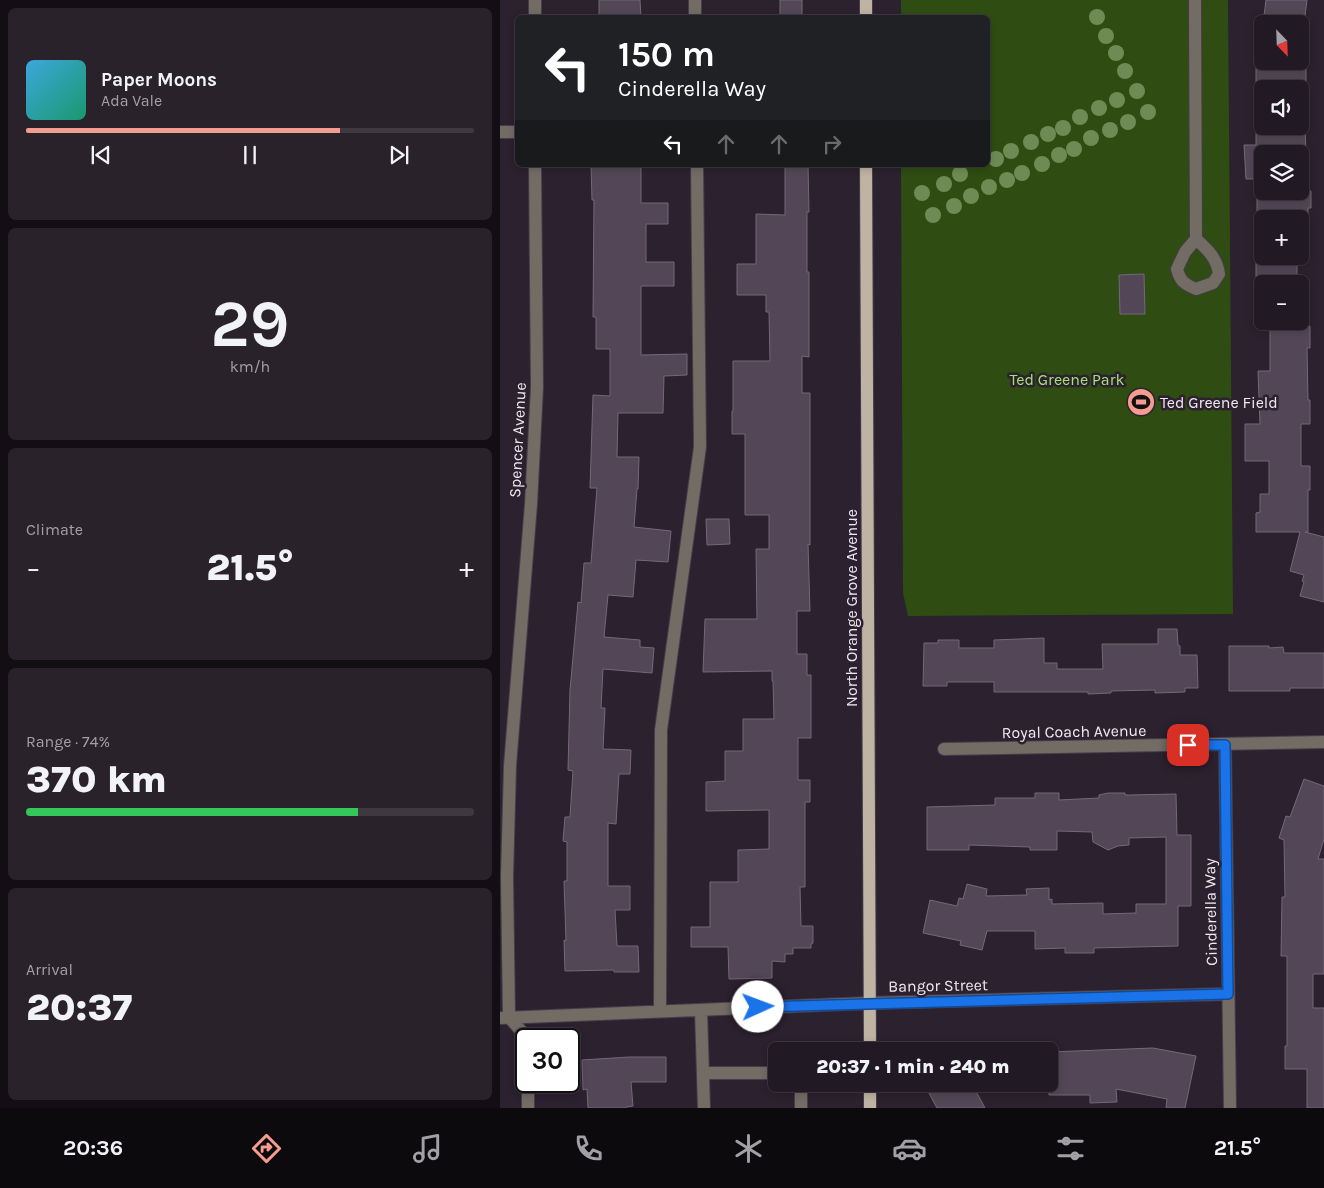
<!DOCTYPE html>
<meta charset="utf-8">
<style>
body{margin:0;font-family:Karla,sans-serif;background:#29222b;color:#f1f3f6;height:100vh;display:flex;flex-direction:column;font-size:19px;white-space:nowrap}
*{box-sizing:border-box;margin:0}
p{font-size:16px;color:#a2a0a6}
.icon{flex:none;width:28px;height:28px;fill:none;stroke:currentColor;stroke-width:2;stroke-linecap:round;stroke-linejoin:round}
.map{position:relative;flex:1;overflow:hidden}
.drawer{display:flex;flex-direction:column;gap:8px;padding:8px;background:#120e13;width:500px}
.drawer>*{flex:none}
.top-card{position:absolute;left:15px;top:15px;width:475px;height:152px;border-radius:8px;box-shadow:0 2px 8px #0003,0 0 0 1px #3e3841;background:#202124;color:#fff;overflow:hidden}
.needle{width:32px;rotate:157deg}
.tools{position:absolute;left:754px;top:15px;display:grid;gap:10px}
.tools a{display:grid;place-items:center;width:55px;height:55px;border-radius:8px;background:#211923;box-shadow:0 2px 8px #0003,0 0 0 1px #3e3841;font-size:25px}
.speed{position:absolute;left:15px;top:1028px;display:flex;gap:10px;font-size:25px;font-weight:700;text-align:center}
.speed>*{display:grid;place-content:center;width:65px;height:65px;border-radius:50%;background:#211923;box-shadow:0 2px 8px #0003,0 0 0 1px #3e3841;line-height:1}
.speed .limit{border:2px solid #111;border-radius:8px;background:#fff;color:#111}
.pin{position:absolute;display:grid;place-items:center;width:42px;height:42px;color:#fff;margin:-21px;border-radius:10px;box-shadow:0 2px 8px #0006}
.me{position:absolute;width:55px;margin:-28px;rotate:88deg;stroke-linejoin:round;filter:drop-shadow(0 0 4px #0008)}
.turn{display:flex;align-items:center;gap:18px;height:105px;padding:0 20px;font-size:22px}
.turn .icon{width:65px;height:65px;stroke-width:2.5}
.turn b{display:block;font-size:35px;line-height:42px}
.lanes{display:flex;align-items:center;height:48px;padding:0 20px;background:#0003;justify-content:center;gap:25px;direction:ltr}
.lanes .off{opacity:.35}
.big{font-size:38px;font-weight:800;line-height:1.1}
.drawer .card{flex:1;display:flex;flex-direction:column;justify-content:center;gap:8px;min-width:0;padding:0 18px;border-radius:8px;background:#29222b}
.drawer .dial{align-items:center;gap:0}
.dial b{font-size:65px;line-height:1}
.song{display:flex;align-items:center;gap:15px}
.cover{width:60px;height:60px;border-radius:8px;background:linear-gradient(135deg,hsl(200 70% 55%),hsl(160 70% 35%))}
.played{height:5px;border-radius:2px;background:linear-gradient(90deg,#f59c90 70%,#3e3841 70%)}
.keys{display:flex;justify-content:space-around;direction:ltr}
.heat{display:flex;justify-content:space-between;align-items:center;font-size:28px;direction:ltr}
.charge{height:8px;border-radius:4px;background:linear-gradient(90deg,#34c759 74%,#3e3841 0)}
.trip{position:absolute;left:268px;top:1042px;width:290px;height:50px;border-radius:8px;background:#211923;box-shadow:0 2px 8px #0003,0 0 0 1px #3e3841;font-weight:800;line-height:50px;text-align:center}
.tab-bar{display:flex;height:80px;justify-content:space-around;align-items:center;background:#0d0a0e;color:#a2a0a6}
.tab-bar .icon{width:35px;height:35px}
.tab-bar .on{color:#f59c90}
.tab-bar b{font-size:22px;color:#f1f3f6}
main{display:flex;flex:1;min-height:0}
.map>svg:first-child{display:block}
.park{fill:#2f4d12}
.building{fill:#534757;stroke:#756879}
.lines{fill:none;stroke-linecap:round;stroke-linejoin:round}
.minor-casing{stroke:#473d4a;stroke-width:14}
.major-casing{stroke:#473d4a;stroke-width:14}
.minor{stroke:#726c65;stroke-width:12}
.major{stroke:#bfb3a3;stroke-width:12}
.tree{fill:#6f8b55}
.route-casing{stroke:#114b97;stroke-width:12}
.route{stroke:#1a73e8;stroke-width:9}
.labels{text-anchor:middle;stroke-width:5;stroke-linejoin:round;paint-order:stroke}
.park-label{font-size:16px;fill:#a5e174;stroke:#2c212f}
.poi-label{font-size:16px;fill:#efe8f1;stroke:#2c212f;text-anchor:start}
.street-label{font-size:16px;fill:#efe8f1;stroke:#2c212f}
</style>
<main>
<section class="drawer">
<div class="card">
<div class="song"><i class="cover"></i><div><b>Paper Moons</b><p>Ada Vale</p></div></div>
<div class="played"></div>
<div class="keys"><svg class="icon" aria-label="previous" viewBox="0 0 24 24"><path d="M18 5L8 12l10 7zM5 5v14"/></svg><svg class="icon" aria-label="pause" viewBox="0 0 24 24"><path d="M8 5v14M16 5v14"/></svg><svg class="icon" aria-label="next" viewBox="0 0 24 24"><path d="M6 5l10 7-10 7zM19 5v14"/></svg></div>
</div>
<div class="card dial"><b>29</b><p>km/h</p></div>
<div class="card"><p>Climate</p>
<div class="heat"><a>−</a><b class="big">21.5°</b><a>+</a></div>
</div>
<div class="card"><p>Range · 74%</p><b class="big">370 km</b><div class="charge"></div></div>
<div class="card"><p>Arrival</p><b class="big">20:37</b></div>
</section>
<div class="map">
<svg width="824" height="1108" viewBox="0 0 824 1108">
<rect width="100%" height="100%" fill="#2c212f"/>
<!-- park -->
<path class="park" d="M401 0H728L733 614 408 616 403 593 401 165H488V18L401 17Z"/>
<!-- building -->
<path class="building" d="M99 0H140L141 18H99Z
M280 0H302V18H280Z
M766 0H807L804 24H763Z
M756 61H806V89H756Z
M756 126H805L806 154H762V179H746L744 145H756Z
M91 165H141V203H168V224H146V262H174V286H141V355L187 354V375L164 376 163 413H118L117 457H139L138 489H137L134 527 171 531 168 562 136 560 133 597 108 595 104 637 140 640V647L154 648 152 673 103 669 101 708H105L103 749 131 750 130 774H119L116 824 108 823V886H130V910H115L117 946H138L139 972H114V970L65 971 64 940 66 941 64 881H67V842L63 841 65 817H70L73 771 68 770 70 690 78 602 81 603 84 563H91L97 488H90L93 395 110 396V349H96V317H93L94 200H92Z
M285 165H308L309 212H307V272H309V357L302 356V393H310V545L308 544 310 611H297V654H307V675H311V738H298V780H310V802H305V887H300L301 926H313V943L311 944V948H293V954H285V962L272 961V978L229 979 228 947H191V927H210V882H238V850L269 849V810L206 811V782L225 781V751H243V719H274L273 681H272V671L203 672 205 619H257L256 549H269V515H245V434H232V411H233V361H270L269 312H266V295H237V264H256V214L285 215Z
M757 191H811V208H808V219H757Z
M797 258V284H756V259Z
M644 274 645 314H620L619 275Z
M770 326H810V348H807L808 400H810V424H801V466H810V490H808V532H805L824 537V602L800 596 804 582 802 581 804 575 790 571 800 532H756V513L760 512V494H769V461H745V424H760L758 371H770Z
M206 519H229L230 544 207 545Z
M658 629H677L678 645 680 646V655H697L698 688H685V692L655 693V690L611 691V693L588 694V692H494V682H447V686H423L424 643H438V640H459V648H494V640L544 638V663H557V669H603L602 644H658Z
M729 646H769V648L783 647 784 653H824V688H790V691H729Z
M804 779 824 786V839L818 859H824V974H813V1008H824V1108H807V1069H785V1046H787V956H781L782 897H785L784 840 779 838 786 816 790 817Z
M535 793H559V800L599 798V795L608 793H625V795H629L676 794 677 835H691V906H678V946L594 948V953H565V948L535 949V931H487L482 950 460 945 461 941 423 933 430 900 457 906 459 898 463 899 467 884 487 889 486 896 527 895 526 889 549 888V900L552 899V904L603 903V914L636 913V904H666V837L629 838V845L618 846 608 850 593 842 592 832 557 831V850H530V847L469 845V850H427V807L495 805V798H535Z
M653 1048 696 1056 685 1108H666L667 1099 616 1089 617 1102 590 1103V1095H549V1052Z
M129 1057H166V1082H131L133 1106 126 1107V1108H88L87 1089 83 1090 82 1060Z
M424 1084H472L485 1108H437Z"/>
<g class="lines">
<defs>
<path id="minor" d="M195 0V18
M695 0 696 239C707 249 717 258 719 274L713 283 696 289C684 284 680 281 677 269L685 252 696 239
M35 18V0
M0 132H18
M725 745 730 1108
M444 749 824 742
M201 1010 204 1108
M160 1011 161 730 200 447 197 165
M0 1018 370 1003 728 994
M28 1039 9 1017 7 877 10 766 31 504 37 387 35 165
M203 1073H276
M28 1081V1108
M301 1084V1108"/>
<path id="major" d="M366 0V18
M366 165 370 1051
M370 1108V1084"/>
</defs>
<!-- minor casing -->
<use href="#minor" class="minor-casing"/>
<!-- major casing -->
<use href="#major" class="major-casing"/>
<!-- minor -->
<use href="#minor" class="minor"/>
<!-- major -->
<use href="#major" class="major"/>
</g>
<!-- trees -->
<g class="tree">
<circle cx="597" cy="17" r="8"/>
<circle cx="606" cy="36" r="8"/>
<circle cx="616" cy="53" r="8"/>
<circle cx="625" cy="71" r="8"/>
<circle cx="637" cy="91" r="8"/>
<circle cx="617" cy="100" r="8"/>
<circle cx="599" cy="108" r="8"/>
<circle cx="648" cy="112" r="8"/>
<circle cx="580" cy="117" r="8"/>
<circle cx="628" cy="122" r="8"/>
<circle cx="563" cy="128" r="8"/>
<circle cx="610" cy="130" r="8"/>
<circle cx="548" cy="134" r="8"/>
<circle cx="591" cy="138" r="8"/>
<circle cx="531" cy="142" r="8"/>
<circle cx="574" cy="149" r="8"/>
<circle cx="511" cy="151" r="8"/>
<circle cx="559" cy="155" r="8"/>
<circle cx="496" cy="159" r="8"/>
<circle cx="542" cy="164" r="8"/>
<circle cx="522" cy="173" r="8"/>
<circle cx="460" cy="174" r="8"/>
<circle cx="507" cy="180" r="8"/>
<circle cx="444" cy="184" r="8"/>
<circle cx="489" cy="187" r="8"/>
<circle cx="422" cy="193" r="8"/>
<circle cx="471" cy="196" r="8"/>
<circle cx="454" cy="206" r="8"/>
<circle cx="433" cy="215" r="8"/>
</g>
<g class="lines">
<defs>
<path id="route" d="M258 1007 728 994 725 745H688"/>
</defs>
<!-- route casing -->
<use href="#route" class="route-casing"/>
<!-- route -->
<use href="#route" class="route"/>
</g>
<!-- icons -->
<defs>
<symbol id="stadium-disc" viewBox="-11 -11 22 22"><circle r="9.5" fill="#f59c90" stroke="#2c212f"/><path d="M0-5a6.5 5 0 1 0 0 10a6.5 5 0 1 0 0-10ZM-3.5-1.8h7v3.6h-7Z" fill="#111"/></symbol>
</defs>
<g fill-rule="evenodd">
<use href="#stadium-disc" x="625" y="386" width="32" height="32"/>
</g>
<g class="labels">
<!-- park labels -->
<g class="park-label">
<text x="567" y="385">Ted Greene Park</text>
</g>
<!-- poi labels -->
<g class="poi-label">
<text x="660" y="408">Ted Greene Field</text>
</g>
<!-- street labels -->
<g class="street-label">
<text transform="translate(17 440) rotate(-87)" y="6">Spencer Avenue</text>
<text transform="translate(351 608) rotate(-90)" y="6">North Orange Grove Avenue</text>
<text transform="translate(574 731) rotate(-1)" y="6">Royal Coach Avenue</text>
<text transform="translate(710 912) rotate(-91)" y="6">Cinderella Way</text>
<text transform="translate(438 985) rotate(-1)" y="6">Bangor Street</text>
</g>
</g>
</svg>
<div class="tools">
<a><svg class="needle" viewBox="-14 -14 28 28"><path d="M0-13l5 13h-10z" fill="#e53935"/><path d="M0 13l5-13h-10z" fill="#a2a0a6"/></svg></a>
<a><svg class="icon" aria-label="sound" viewBox="0 0 24 24"><path d="M4 9h4l5-4v14l-5-4H4zM17 9q2 3 0 6"/></svg></a>
<a><svg class="icon" aria-label="layers" viewBox="0 0 24 24"><path d="M12 4l9 5-9 5-9-5zM3 14l9 5 9-5"/></svg></a>
<a>+</a>
<a>−</a>
</div>
<div class="speed"><div class="limit">30</div></div>
<div class="pin" style="left:688px;top:745px;background:#d93025"><svg class="icon" aria-label="arrive" viewBox="0 0 24 24"><path d="M6 21V4h12l-3 4 3 4H6"/></svg></div>
<svg class="me" style="left:258px;top:1007px" viewBox="-20 -20 40 40"><circle r="19" fill="#fff"/><path d="M0-13L10 11 0 6-10 11z" fill="#1a73e8"/></svg>
<div class="trip">20:37 · 1 min · 240 m</div>
<div class="top-card">
<div class="turn"><svg class="icon" aria-label="left" viewBox="0 0 24 24"><path d="M17 20v-9H6M10 6l-5 5 5 5"/></svg><div><b>150 m</b>Cinderella Way</div></div>
<div class="lanes"><svg class="icon" aria-label="left" viewBox="0 0 24 24"><path d="M17 20v-9H6M10 6l-5 5 5 5"/></svg><svg class="icon off" aria-label="ahead" viewBox="0 0 24 24"><path d="M12 20V5M6 11l6-6 6 6"/></svg><svg class="icon off" aria-label="ahead" viewBox="0 0 24 24"><path d="M12 20V5M6 11l6-6 6 6"/></svg><svg class="icon off" aria-label="right" viewBox="0 0 24 24"><path d="M7 20v-9h11M14 6l5 5-5 5"/></svg></div>
</div>
</div>
</main>
<nav class="tab-bar">
<b>20:36</b>
<svg class="icon on" aria-label="directions" viewBox="0 0 24 24"><path d="M12 3l9 9-9 9-9-9zM9 14v-3h6M13 9l2 2-2 2"/></svg>
<svg class="icon" aria-label="music" viewBox="0 0 24 24"><path d="M9 18V5l10-2v13"/><circle cx="6" cy="18" r="3"/><circle cx="16" cy="16" r="3"/></svg>
<svg class="icon" aria-label="phone" viewBox="0 0 24 24"><path d="M5 4h4l2 5-3 2q2 4 5 5l2-3 5 2v4C11 20 4 13 5 4z"/></svg>
<svg class="icon" aria-label="climate" viewBox="0 0 24 24"><path d="M12 3v18M4 7l16 10M4 17L20 7"/></svg>
<svg class="icon" aria-label="car" viewBox="0 0 24 24"><path d="M5 17H2v-5l4-1 3-4h7l3 4 3 1v5h-3M9 17h6M6 11h13"/><circle cx="7" cy="17" r="2"/><circle cx="17" cy="17" r="2"/></svg>
<svg class="icon" aria-label="filters" viewBox="0 0 24 24"><path d="M4 7h16M4 17h16"/><circle cx="9" cy="7" r="2"/><circle cx="15" cy="17" r="2"/></svg>
<b>21.5°</b>
</nav>
